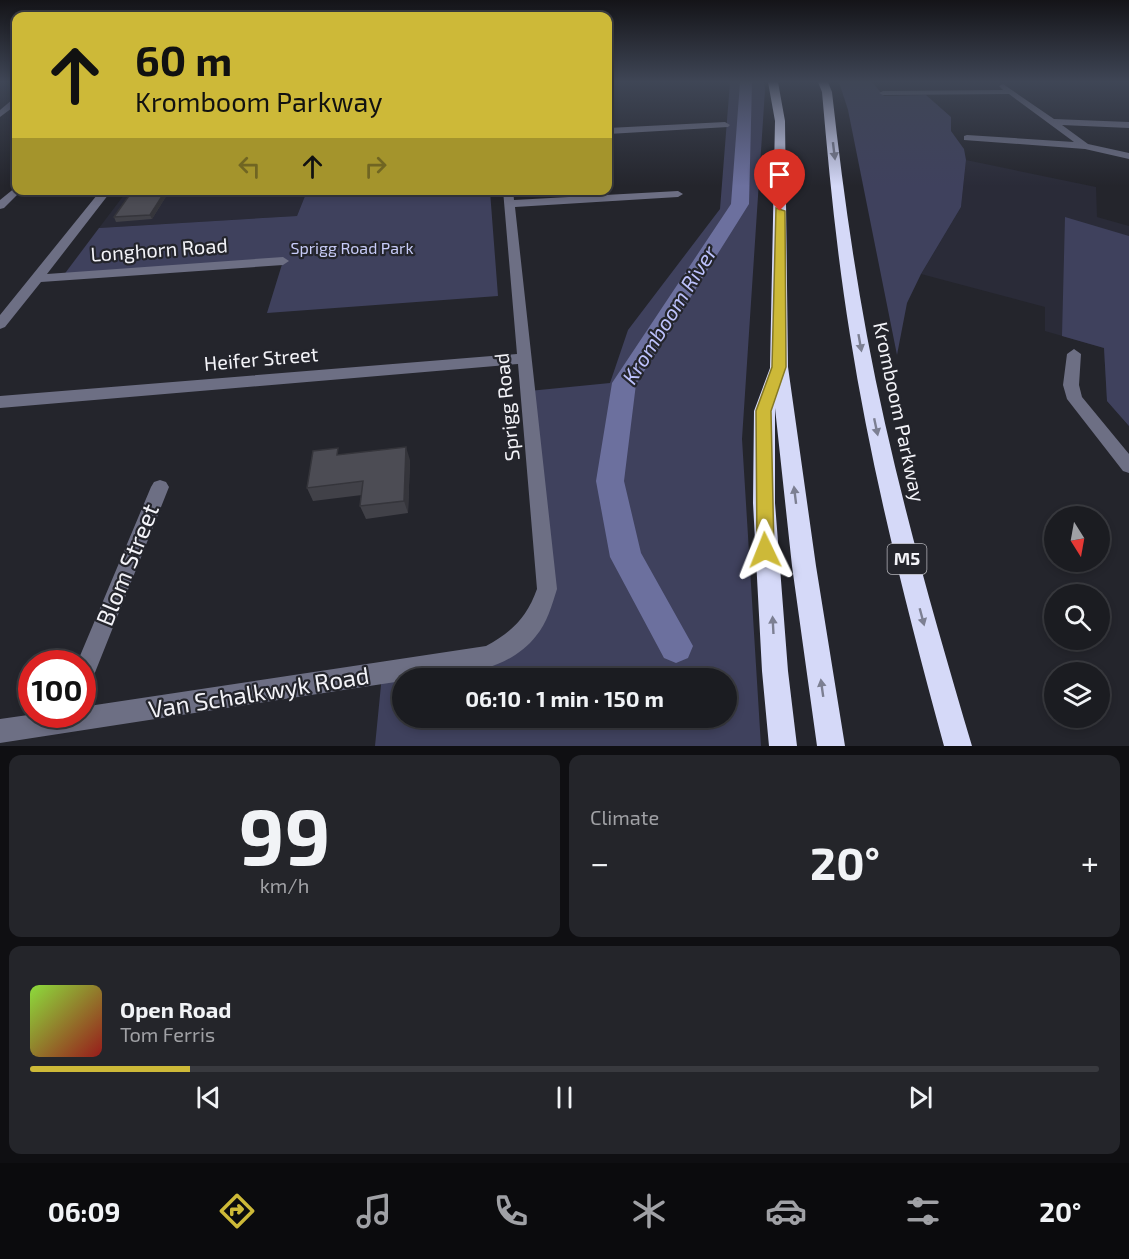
<!DOCTYPE html>
<meta charset="utf-8">
<style>
body{margin:0;font-family:"Exo 2",sans-serif;background:#24252a;color:#f1f3f6;height:100vh;display:flex;flex-direction:column;font-size:22px;white-space:nowrap}
*{box-sizing:border-box;margin:0}
p{font-size:20px;color:#a0a1a5}
.icon{flex:none;width:33px;height:33px;fill:none;stroke:currentColor;stroke-width:2;stroke-linecap:round;stroke-linejoin:round}
.map{position:relative;height:746px;overflow:hidden}
.details{display:flex;flex-direction:column;gap:9px;padding:9px;background:#0f0f12;flex:1}
.details>*{flex:none}
.hud{position:absolute;left:12px;top:12px;width:600px;height:183px;border-radius:12px;box-shadow:0 3px 9px #0003,0 0 0 2px #393a3f;background:#cdb938;color:#111;overflow:hidden}
.needle{width:39px;rotate:169deg}
.tools{position:absolute;left:1044px;top:506px;display:grid;gap:12px}
.tools a{display:grid;place-items:center;width:66px;height:66px;border-radius:50%;background:#1b1c21;box-shadow:0 3px 9px #0003,0 0 0 2px #393a3f;font-size:30px}
.speed{position:absolute;left:18px;top:650px;display:flex;gap:12px;font-size:30px;font-weight:700;text-align:center}
.speed>*{display:grid;place-content:center;width:78px;height:78px;border-radius:50%;background:#1b1c21;box-shadow:0 3px 9px #0003,0 0 0 2px #393a3f;line-height:1}
.speed .limit{border:9px solid #d22;background:#fff;color:#111}
.pin{position:absolute;display:grid;place-items:center;width:51px;height:51px;color:#fff;margin:-62px -26px;border-radius:50% 50% 50% 0;rotate:-45deg;box-shadow:0 0 6px #0007}
.pin .icon{rotate:45deg}
.me{position:absolute;width:66px;margin:-33px;rotate:358deg;stroke-linejoin:round;filter:drop-shadow(0 0 4px #0008)}
.turn{display:flex;align-items:center;gap:21px;height:126px;padding:0 24px;font-size:27px}
.turn .icon{width:78px;height:78px;stroke-width:2.5}
.turn b{display:block;font-size:42px;line-height:51px}
.lanes{display:flex;align-items:center;height:57px;padding:0 24px;background:#0003;justify-content:center;gap:30px;direction:ltr}
.lanes .off{opacity:.35}
.big{font-size:45px;font-weight:700;line-height:1.1}
.details .card{flex:1;display:flex;flex-direction:column;justify-content:center;gap:9px;min-width:0;padding:0 21px;border-radius:12px;background:#24252a}
.details .dial{align-items:center;gap:0}
.dial b{font-size:78px;line-height:1}
.song{display:flex;align-items:center;gap:18px}
.cover{width:72px;height:72px;border-radius:9px;background:linear-gradient(135deg,hsl(90 70% 55%),hsl(0 70% 35%))}
.played{height:6px;border-radius:3px;background:linear-gradient(90deg,#cdb938 15%,#393a3f 15%)}
.keys{display:flex;justify-content:space-around;direction:ltr}
.heat{display:flex;justify-content:space-between;align-items:center;font-size:33px;direction:ltr}
.details .tiles{flex:1;display:grid;gap:9px;grid-template-columns:1fr 1fr}
.card:last-child{grid-column:span 2}
.trip{position:absolute;left:392px;top:668px;width:345px;height:60px;border-radius:30px;background:#1b1c21;box-shadow:0 3px 9px #0003,0 0 0 2px #393a3f;font-weight:700;line-height:60px;text-align:center}
.menu{display:flex;height:96px;justify-content:space-around;align-items:center;background:#0b0b0d;color:#a0a1a5}
.menu .icon{width:42px;height:42px}
.menu .selected{color:#cdb938}
.menu b{font-size:27px;color:#f1f3f6}
.map>svg:first-child{display:block}
.built{fill:#2a2b38}
.green{fill:#3f415d;fill-rule:evenodd}
.lines{fill:none;stroke-linecap:round;stroke-linejoin:round}
.canal{fill:#6c709e;fill-rule:evenodd}
.minor{fill:#6d6f84;fill-rule:evenodd}
.motorway{fill:#d5d9f8;fill-rule:evenodd}
.wall{fill:#414148}
.shaded-wall{fill:#35353b}
.building{fill:#4c4c54;stroke:#35353b;stroke-width:1.5}
.oneway{fill:#7c7f92}
.route{fill:#cdb938;stroke:#857824;stroke-width:1.5}
.labels{text-anchor:middle;stroke-width:4.5;stroke-linejoin:round;paint-order:stroke}
.far-park-label{font-size:16px;fill:#c8ccf8;stroke:#24252c}
.shield{fill:#24252c;stroke:#b5b5bb;stroke-width:1.5}
.shield-label{font-size:18px;font-weight:bold;fill:#f3f3f8}
.street-label{font-size:20px;fill:#f3f3f8;stroke:#24252c}
.water-label{font-size:21px;font-style:italic;fill:#bdc2fc;stroke:#24252c}
.near-street-label{font-size:24px;fill:#f3f3f8;stroke:#24252c}
</style>
<div class="map">
<svg width="1129" height="746" viewBox="0 0 1129 746">
<rect width="100%" height="100%" fill="#24252c"/>
<!-- built -->
<path class="built" d="M966 160 1096 187 1097 217 1129 226V426L1107 401 1104 348 1045 331V307L921 274 961 207Z
M127 191H307L297 216 99 228Z"/>
<!-- green -->
<path class="green" d="M730 82H764L765 90 742 439 761 746H375L382 675 489 657 547 589 529 391 610 383 628 330 720 209ZM402 678H726V717H402Z
M839 82H872L884 96 926 95 951 117V131L964 149 966 160 961 207 921 274 907 303 897 355 848 110Z
M307 191H490L498 296 267 313 283 261 63 276 99 228 297 216Z
M1065 217 1129 236V426L1107 401 1104 348 1062 336Z"/>
<g class="lines">
<!-- canal -->
<path class="canal" d="M740 82H752L749 204 636 384 624 481 641 553 693 646 688 658 676 663 664 658 610 557 596 481 612 383 731 204Z"/>
<!-- minor -->
<path class="minor" d="M1003 84 1054 119 1129 122V128L1062 125 1088 144 1129 153V159L1085 149 964 140V136L967 135 1074 142 1009 94 883 95 879 93 883 91 1003 90 999 86Z
M13 99H16V105L0 117V110Z
M725 122 730 125 728 127 608 134V128Z
M16 187V190H21L20 192 4 208 0 209V200Z
M101 190H112L47 274 283 257 289 261 283 265 41 282 5 327 0 329V315Z
M503 190H513L514 200 678 191 683 194 678 197 515 207 557 589C552 605 547 623 536 636 507 674 446 678 402 678V681L0 743V719L35 714H82V707L486 646C512 632 527 617 537 589L518 364 0 408V396L517 354Z
M1074 349 1081 354 1079 385 1082 397 1129 454V473L1123 471 1067 399 1063 385 1067 354Z
M160 480 166 482 169 487 90 685 82 688V663H77L151 487 154 482Z"/>
<!-- motorway -->
<path class="motorway" d="M768 82H778L785 121 788 367 816 566 845 746H817L792 566 775 408V503L788 671 797 746H769L762 671 753 503 754 411 770 368 775 121Z
M818 82H828L832 92C841 174 852 255 867 336 893 475 932 611 972 746H944C907 610 872 474 850 335 837 255 829 173 822 92Z"/>
</g>
<!-- wall -->
<path class="wall" d="M133 190H170L152 219 116 222 114 217Z
M263 190H297L296 194 264 196 263 192Z
M341 455 410 460 408 513 366 519 360 506 362 495 313 501 307 488Z"/>
<!-- shaded-wall -->
<path class="shaded-wall" d="M166 190H170L152 219 150 215Z
M406 447 410 460 408 513 404 501Z"/>
<!-- building -->
<path class="building" d="M133 190H166L150 215 114 217Z
M263 190H287L263 192Z
M406 447 404 501 360 506 363 481 307 488 313 451 338 448 337 455Z"/>
<!-- one-way arrows -->
<defs><path id="oneway-solid" d="M-6-.8H1V-3.2L6.5 0L1 3.2V.8H-6Z" transform="scale(1.5)"/></defs>
<g class="oneway">
<use href="#oneway-solid" transform="translate(834 151) rotate(83)"/>
<use href="#oneway-solid" transform="translate(860 343) rotate(80)"/>
<use href="#oneway-solid" transform="translate(876 427) rotate(78)"/>
<use href="#oneway-solid" transform="translate(795 495) rotate(-97)"/>
<use href="#oneway-solid" transform="translate(922 617) rotate(75)"/>
<use href="#oneway-solid" transform="translate(773 625) rotate(-93)"/>
<use href="#oneway-solid" transform="translate(822 688) rotate(-98)"/>
</g>
<!-- sky -->
<linearGradient id="sky" x2="0" y2="1"><stop stop-color="#141418"/><stop offset="0.44" stop-color="#3f4656"/><stop offset="1" stop-color="#3f4656" stop-opacity="0"/></linearGradient>
<rect width="1129" height="186" fill="url(#sky)"/>
<!-- route -->
<path class="route" d="M776 208 785 211 786 367 771 411 774 550 772 556 765 558 759 556 757 550 756 411 772 367Z"/>
<g class="labels">
<!-- far-park labels -->
<g class="far-park-label">
<text x="352" y="254">Sprigg Road Park</text>
</g>
<!-- shield labels -->
<rect class="shield" x="887.5" y="544" width="39" height="30" rx="4.5"/>
<g class="shield-label">
<text x="907" y="565">M5</text>
</g>
<!-- street labels -->
<g class="street-label">
<text transform="translate(159 250) rotate(-4)" y="7">Longhorn Road</text>
<text transform="translate(261 359) rotate(-5)" y="7">Heifer Street</text>
<text transform="translate(507 407) rotate(-96)" y="7">Sprigg Road</text>
<text transform="translate(899 412) rotate(78)" y="7">Kromboom Parkway</text>
</g>
<!-- water labels -->
<g class="water-label">
<text transform="translate(670 315) rotate(-58)" y="7">Kromboom River</text>
</g>
<!-- near-street labels -->
<g class="near-street-label">
<text transform="translate(128 565) rotate(-68)" y="8">Blom Street</text>
<text transform="translate(259 693) rotate(-9)" y="8">Van Schalkwyk Road</text>
</g>
</g>
</svg>
<div class="tools">
<a><svg class="needle" viewBox="-14 -14 28 28"><path d="M0-13l5 13h-10z" fill="#e53935"/><path d="M0 13l5-13h-10z" fill="#a0a1a5"/></svg></a>
<a><svg class="icon" aria-label="search" viewBox="0 0 24 24"><circle cx="10" cy="10" r="6"/><path d="M15 15l6 6"/></svg></a>
<a><svg class="icon" aria-label="layers" viewBox="0 0 24 24"><path d="M12 4l9 5-9 5-9-5zM3 14l9 5 9-5"/></svg></a>
</div>
<div class="speed"><div class="limit">100</div></div>
<div class="pin" style="left:780px;top:211px;background:#d93025"><svg class="icon" aria-label="arrive" viewBox="0 0 24 24"><path d="M6 21V4h12l-3 4 3 4H6"/></svg></div>
<svg class="me" style="left:765px;top:550px" viewBox="-20 -20 40 40"><path d="M0-17L14 15 0 8-14 15z" fill="#cdb938" stroke="#fff" stroke-width="4"/></svg>
<div class="trip">06:10 · 1 min · 150 m</div>
<div class="hud">
<div class="turn"><svg class="icon" aria-label="ahead" viewBox="0 0 24 24"><path d="M12 20V5M6 11l6-6 6 6"/></svg><div><b>60 m</b>Kromboom Parkway</div></div>
<div class="lanes"><svg class="icon off" aria-label="left" viewBox="0 0 24 24"><path d="M17 20v-9H6M10 6l-5 5 5 5"/></svg><svg class="icon" aria-label="ahead" viewBox="0 0 24 24"><path d="M12 20V5M6 11l6-6 6 6"/></svg><svg class="icon off" aria-label="right" viewBox="0 0 24 24"><path d="M7 20v-9h11M14 6l5 5-5 5"/></svg></div>
</div>
</div>
<section class="details">
<div class="tiles">
<div class="card dial"><b>99</b><p>km/h</p></div>
<div class="card"><p>Climate</p>
<div class="heat"><a>−</a><b class="big">20°</b><a>+</a></div>
</div>
<div class="card">
<div class="song"><i class="cover"></i><div><b>Open Road</b><p>Tom Ferris</p></div></div>
<div class="played"></div>
<div class="keys"><svg class="icon" aria-label="previous" viewBox="0 0 24 24"><path d="M18 5L8 12l10 7zM5 5v14"/></svg><svg class="icon" aria-label="pause" viewBox="0 0 24 24"><path d="M8 5v14M16 5v14"/></svg><svg class="icon" aria-label="next" viewBox="0 0 24 24"><path d="M6 5l10 7-10 7zM19 5v14"/></svg></div>
</div>
</div>
</section>
<nav class="menu">
<b>06:09</b>
<svg class="icon selected" aria-label="directions" viewBox="0 0 24 24"><path d="M12 3l9 9-9 9-9-9zM9 14v-3h6M13 9l2 2-2 2"/></svg>
<svg class="icon" aria-label="music" viewBox="0 0 24 24"><path d="M9 18V5l10-2v13"/><circle cx="6" cy="18" r="3"/><circle cx="16" cy="16" r="3"/></svg>
<svg class="icon" aria-label="phone" viewBox="0 0 24 24"><path d="M5 4h4l2 5-3 2q2 4 5 5l2-3 5 2v4C11 20 4 13 5 4z"/></svg>
<svg class="icon" aria-label="climate" viewBox="0 0 24 24"><path d="M12 3v18M4 7l16 10M4 17L20 7"/></svg>
<svg class="icon" aria-label="car" viewBox="0 0 24 24"><path d="M5 17H2v-5l4-1 3-4h7l3 4 3 1v5h-3M9 17h6M6 11h13"/><circle cx="7" cy="17" r="2"/><circle cx="17" cy="17" r="2"/></svg>
<svg class="icon" aria-label="filters" viewBox="0 0 24 24"><path d="M4 7h16M4 17h16"/><circle cx="9" cy="7" r="2"/><circle cx="15" cy="17" r="2"/></svg>
<b>20°</b>
</nav>
